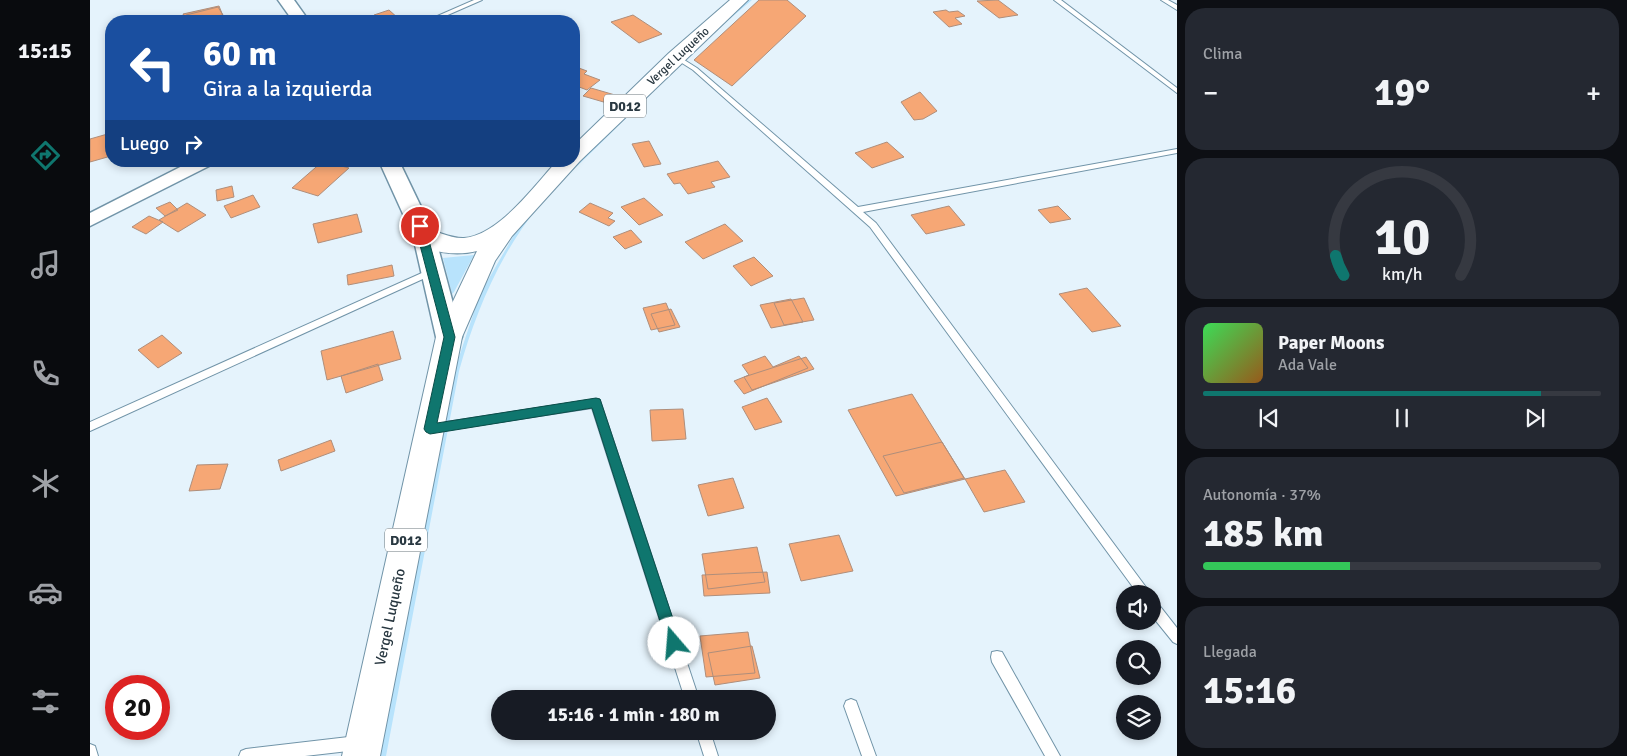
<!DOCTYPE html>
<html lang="es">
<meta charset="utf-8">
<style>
body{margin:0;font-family:Signika,sans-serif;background:#242831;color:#f1f3f6;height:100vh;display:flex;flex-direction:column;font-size:19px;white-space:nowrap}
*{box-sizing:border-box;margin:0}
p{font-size:16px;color:#9ea1a6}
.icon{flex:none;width:28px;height:28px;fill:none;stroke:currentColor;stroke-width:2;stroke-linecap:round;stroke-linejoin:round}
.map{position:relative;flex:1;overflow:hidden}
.drawer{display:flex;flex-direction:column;gap:8px;padding:8px;background:#0d0f14;width:450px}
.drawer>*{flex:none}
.top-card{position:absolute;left:15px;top:15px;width:475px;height:152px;border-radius:20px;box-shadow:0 2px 8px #0003;background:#1a4fa0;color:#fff;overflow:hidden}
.buttons{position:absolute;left:1026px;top:585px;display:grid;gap:10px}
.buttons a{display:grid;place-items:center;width:45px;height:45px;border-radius:50%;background:#171b24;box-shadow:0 2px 8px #0003;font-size:25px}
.speed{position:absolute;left:15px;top:675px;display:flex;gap:10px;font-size:25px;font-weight:700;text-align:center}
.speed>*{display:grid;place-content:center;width:65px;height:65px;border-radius:50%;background:#171b24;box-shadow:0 2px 8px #0003;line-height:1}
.speed .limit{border:8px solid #d22;background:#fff;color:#111}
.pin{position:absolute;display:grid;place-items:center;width:42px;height:42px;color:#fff;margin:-21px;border:2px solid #fff;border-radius:50%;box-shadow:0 1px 5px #0007}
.me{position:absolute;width:55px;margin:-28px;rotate:342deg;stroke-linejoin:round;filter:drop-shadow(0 0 4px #0008)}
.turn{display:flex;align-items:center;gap:18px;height:105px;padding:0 15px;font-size:22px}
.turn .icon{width:65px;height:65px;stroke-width:2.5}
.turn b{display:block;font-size:35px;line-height:42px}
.then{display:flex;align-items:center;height:48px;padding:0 15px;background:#0003;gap:10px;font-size:19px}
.big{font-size:38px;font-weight:700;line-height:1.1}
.drawer .tile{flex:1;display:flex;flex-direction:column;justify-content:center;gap:8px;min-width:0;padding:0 18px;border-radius:20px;background:#242831}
.drawer .dial{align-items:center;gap:0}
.dial svg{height:130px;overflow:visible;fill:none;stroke:#363941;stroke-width:7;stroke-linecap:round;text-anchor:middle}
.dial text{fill:#f1f3f6;stroke:none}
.song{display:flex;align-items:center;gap:15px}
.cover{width:60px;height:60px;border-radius:8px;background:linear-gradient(135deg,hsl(130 70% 55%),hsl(30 70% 35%))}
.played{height:5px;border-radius:2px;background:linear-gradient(90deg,#0f766e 85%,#363941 85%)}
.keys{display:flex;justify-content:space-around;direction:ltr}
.heat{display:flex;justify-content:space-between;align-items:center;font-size:28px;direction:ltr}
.charge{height:8px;border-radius:4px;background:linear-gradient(90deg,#34c759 37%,#363941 0)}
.trip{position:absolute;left:401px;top:690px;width:285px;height:50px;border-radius:25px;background:#171b24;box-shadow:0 2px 8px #0003;font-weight:700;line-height:50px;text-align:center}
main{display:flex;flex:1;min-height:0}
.menu{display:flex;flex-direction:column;width:90px;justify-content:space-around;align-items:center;background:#090b0e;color:#9ea1a6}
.menu .icon{width:35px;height:35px}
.menu .current{color:#0f766e}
.menu b{font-size:22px;color:#f1f3f6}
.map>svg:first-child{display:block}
.green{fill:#b8e3fc}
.building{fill:#f6a775;stroke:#af8e7b}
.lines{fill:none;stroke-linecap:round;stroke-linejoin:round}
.service-casing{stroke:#7194a8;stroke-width:2}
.minor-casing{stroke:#7194a8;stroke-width:3}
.tertiary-casing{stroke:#7194a8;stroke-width:3}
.primary-casing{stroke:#7194a8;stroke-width:2}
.service{fill:#fff;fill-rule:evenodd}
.minor{fill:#fff;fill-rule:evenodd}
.tertiary{fill:#fff;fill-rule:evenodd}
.primary{fill:#fff;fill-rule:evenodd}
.route{fill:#0f766e;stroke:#0a4d48}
.labels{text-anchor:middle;stroke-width:4;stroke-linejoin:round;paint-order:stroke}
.far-street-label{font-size:12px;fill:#293841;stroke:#fff}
.shield{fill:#fff;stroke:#69747a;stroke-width:1}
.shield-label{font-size:14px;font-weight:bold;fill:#293841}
.street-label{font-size:15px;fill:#293841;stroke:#fff}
</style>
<main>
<nav class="menu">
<b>15:15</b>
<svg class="icon current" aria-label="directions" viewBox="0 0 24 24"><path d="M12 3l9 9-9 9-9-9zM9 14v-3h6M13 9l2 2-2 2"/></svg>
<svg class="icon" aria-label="music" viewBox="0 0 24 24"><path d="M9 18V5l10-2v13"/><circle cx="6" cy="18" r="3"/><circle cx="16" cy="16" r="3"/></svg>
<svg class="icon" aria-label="phone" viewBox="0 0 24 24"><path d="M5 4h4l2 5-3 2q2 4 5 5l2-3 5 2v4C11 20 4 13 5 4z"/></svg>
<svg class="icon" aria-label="climate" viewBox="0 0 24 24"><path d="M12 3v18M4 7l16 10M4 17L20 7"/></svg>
<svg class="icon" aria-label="car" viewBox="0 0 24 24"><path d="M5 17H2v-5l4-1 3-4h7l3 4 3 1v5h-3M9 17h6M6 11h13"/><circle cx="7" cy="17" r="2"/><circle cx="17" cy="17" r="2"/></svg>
<svg class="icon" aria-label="filters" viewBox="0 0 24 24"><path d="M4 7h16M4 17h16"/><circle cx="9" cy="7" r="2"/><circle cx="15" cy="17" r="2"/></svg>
</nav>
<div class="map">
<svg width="1087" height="756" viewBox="0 0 1087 756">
<rect width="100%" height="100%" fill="#e5f3fc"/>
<!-- green -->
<path class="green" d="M658 0H662C611 42 565 89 519 135 489 165 455 194 431 230 402 273 383 321 369 371L296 756H289L364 372 390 294 428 228 460 190Z
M384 255 364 292 362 294 353 258Z"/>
<!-- building -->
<path class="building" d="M669 0H697L716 16 642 86 604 60Z
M908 0 928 15 909 18 887 1Z
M129 6 133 16 110 21H96L93 14Z
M128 7 133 15 100 21 96 15Z
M299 10 309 19 291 21 284 15Z
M856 10 859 12 868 11 875 16 865 18 872 24 859 27 843 12Z
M543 15 572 34 549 43 521 22Z
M486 67 497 71 494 74 510 80 497 90 484 85V69Z
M501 88 525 95 517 103 493 96Z
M830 92 847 111 833 119 824 120 811 102Z
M21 133V156L0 162V139Z
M559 141 571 164 554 167 542 144Z
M797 142 814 157 782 168 765 153Z
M233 161 259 168 228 196 202 188Z
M628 161 640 177 621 182 625 187 598 194 590 183 584 184 577 174Z
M142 186 144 197 127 201 126 190Z
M163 195 170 207 141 218 134 206Z
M554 198 573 215 549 225 531 207Z
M80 202 88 210 75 216 66 208Z
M97 203 116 215 88 232 69 220Z
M500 203 523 213 518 218 525 221 519 226 489 212Z
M859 206 875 225 836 234 821 215Z
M968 206 981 219 960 223 948 210Z
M267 214 272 232 228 243 223 224Z
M59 216 73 222 56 234 42 227Z
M635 224 653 241 613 259 595 242Z
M541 230 552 242 535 249 523 237Z
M664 257 683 276 661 286 643 266Z
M302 265 304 276 258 285 257 275Z
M997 288 1031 326 1002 332 969 294Z
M714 298 724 320 694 325 684 303Z
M701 299 713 322 681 328 670 305Z
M576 303 585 325 561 330 553 308Z
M581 309 590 327 569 332 561 314Z
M303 331 311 359 237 380 231 351Z
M72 335 92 353 68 368 48 350Z
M675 356 683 367 709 356 718 368 654 394 644 381 659 375 652 365Z
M716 357 724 369 662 390 654 377Z
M288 364 293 380 256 393 251 376Z
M822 394 875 479 806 496 758 410Z
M677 398 692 422 665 430 652 407Z
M593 409 596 439 562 441 560 410Z
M241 440 245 451 191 471 188 460Z
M852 442 874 478 814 493 793 456Z
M138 464 130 489 99 491 107 465Z
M915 470 935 502 894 512 875 479Z
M643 478 654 508 618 516 608 485Z
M749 535 763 571 711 581 699 544Z
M667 547 675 582 618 589 612 554Z
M677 572 680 593 614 596 612 575Z
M658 632 665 673 616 677 610 636Z
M662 646 670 678 625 685 618 653Z"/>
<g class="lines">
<defs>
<path id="service" d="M384 0H392L344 21H336Z
M964 0H971L1087 88V93Z
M1071 0H1078L1087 5V10Z
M584 56H588L607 68 768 207 1087 149V153L773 212 786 223 1061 594H1048L780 227 603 70 584 58Z
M343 268 346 269 347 271 346 273 0 431V422Z
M506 399 510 400 511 403 609 699H595L502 408 343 432 339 431 338 428 339 425 343 424Z
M1062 599 1066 601 1087 628V644L1083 642 1062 616Z
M907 651 912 652 970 756H955L902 662 901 657 902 652Z
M761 699 766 701 786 756H772L754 706 756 701Z
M606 731H620L628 756H614Z
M267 736 272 738 274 743 272 748 267 750 215 756H149L151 751 156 749Z
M0 744 5 746 8 756H0Z"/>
<path id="minor" d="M102 161H123L121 165 0 226V213Z"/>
<path id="tertiary" d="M188 0H204L219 21H203Z
M289 161H309L345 236 372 337 368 344 359 346 350 344 346 337 323 236Z"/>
<path id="primary" d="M640 0H658L490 161 422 236 405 261 372 337 290 756H252L346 337 387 251C368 256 333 254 322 236L326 230C342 226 357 239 374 238 409 235 444 186 467 161H484V145L579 53Z"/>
</defs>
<!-- service casing -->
<use href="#service" class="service-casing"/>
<!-- minor casing -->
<use href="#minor" class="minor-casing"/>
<!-- tertiary casing -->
<use href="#tertiary" class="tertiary-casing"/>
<!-- primary casing -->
<use href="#primary" class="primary-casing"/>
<!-- service -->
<use href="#service" class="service"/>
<!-- minor -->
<use href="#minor" class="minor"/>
<!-- tertiary -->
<use href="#tertiary" class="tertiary"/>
<!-- primary -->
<use href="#primary" class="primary"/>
</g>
<!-- route -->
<path class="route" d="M330 223 335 226 365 337 347 423 506 398 510 399 591 643 589 648 584 650 579 648 577 643 502 408 340 434 336 432 334 429 354 337 325 226Z"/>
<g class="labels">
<!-- far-street labels -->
<g class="far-street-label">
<text transform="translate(588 56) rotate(-43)" y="4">Vergel Luqueño</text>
</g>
<!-- shield labels -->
<g class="shield">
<rect x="514" y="94.5" width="42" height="23" rx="4"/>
<rect x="295" y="528.5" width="42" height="23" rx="4"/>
</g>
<g class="shield-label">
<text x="535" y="111">D012</text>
<text x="316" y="545">D012</text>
</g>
<!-- street labels -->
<g class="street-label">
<text transform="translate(300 617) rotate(-78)" y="5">Vergel Luqueño</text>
</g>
</g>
</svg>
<div class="buttons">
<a><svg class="icon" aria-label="sound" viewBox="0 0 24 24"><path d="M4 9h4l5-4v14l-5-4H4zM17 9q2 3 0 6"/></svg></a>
<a><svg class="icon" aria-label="search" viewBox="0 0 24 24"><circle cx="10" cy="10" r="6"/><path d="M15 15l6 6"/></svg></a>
<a><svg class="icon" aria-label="layers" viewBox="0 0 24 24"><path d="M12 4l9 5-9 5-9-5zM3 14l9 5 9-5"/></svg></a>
</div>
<div class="speed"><div class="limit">20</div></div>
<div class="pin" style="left:330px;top:226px;background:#d93025"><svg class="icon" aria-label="arrive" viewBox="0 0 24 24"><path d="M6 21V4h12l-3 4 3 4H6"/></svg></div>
<svg class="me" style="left:584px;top:643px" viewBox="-20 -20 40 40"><circle r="19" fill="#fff"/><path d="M0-13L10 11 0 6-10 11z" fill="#0f766e"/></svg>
<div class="trip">15:16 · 1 min · 180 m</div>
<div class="top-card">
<div class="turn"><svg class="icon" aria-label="left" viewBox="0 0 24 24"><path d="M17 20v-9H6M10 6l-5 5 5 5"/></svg><div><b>60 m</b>Gira a la izquierda</div></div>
<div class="then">Luego<svg class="icon" aria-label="right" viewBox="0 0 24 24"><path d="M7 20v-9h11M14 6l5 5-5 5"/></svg></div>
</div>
</div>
<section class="drawer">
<div class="tile"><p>Clima</p>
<div class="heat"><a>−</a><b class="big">19°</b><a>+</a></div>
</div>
<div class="tile dial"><svg viewBox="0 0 100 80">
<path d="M14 69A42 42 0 1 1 86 69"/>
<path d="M14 69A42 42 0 0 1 9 57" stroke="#0f766e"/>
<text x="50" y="56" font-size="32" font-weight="700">10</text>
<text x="50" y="72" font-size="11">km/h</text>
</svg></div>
<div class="tile">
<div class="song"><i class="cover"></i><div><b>Paper Moons</b><p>Ada Vale</p></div></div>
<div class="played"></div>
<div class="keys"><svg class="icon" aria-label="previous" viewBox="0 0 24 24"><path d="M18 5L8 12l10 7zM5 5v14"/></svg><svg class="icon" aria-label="pause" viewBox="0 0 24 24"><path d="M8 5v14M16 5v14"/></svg><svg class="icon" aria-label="next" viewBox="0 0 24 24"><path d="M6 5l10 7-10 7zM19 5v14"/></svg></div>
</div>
<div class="tile"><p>Autonomía · 37%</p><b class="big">185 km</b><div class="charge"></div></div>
<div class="tile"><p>Llegada</p><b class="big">15:16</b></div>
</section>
</main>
